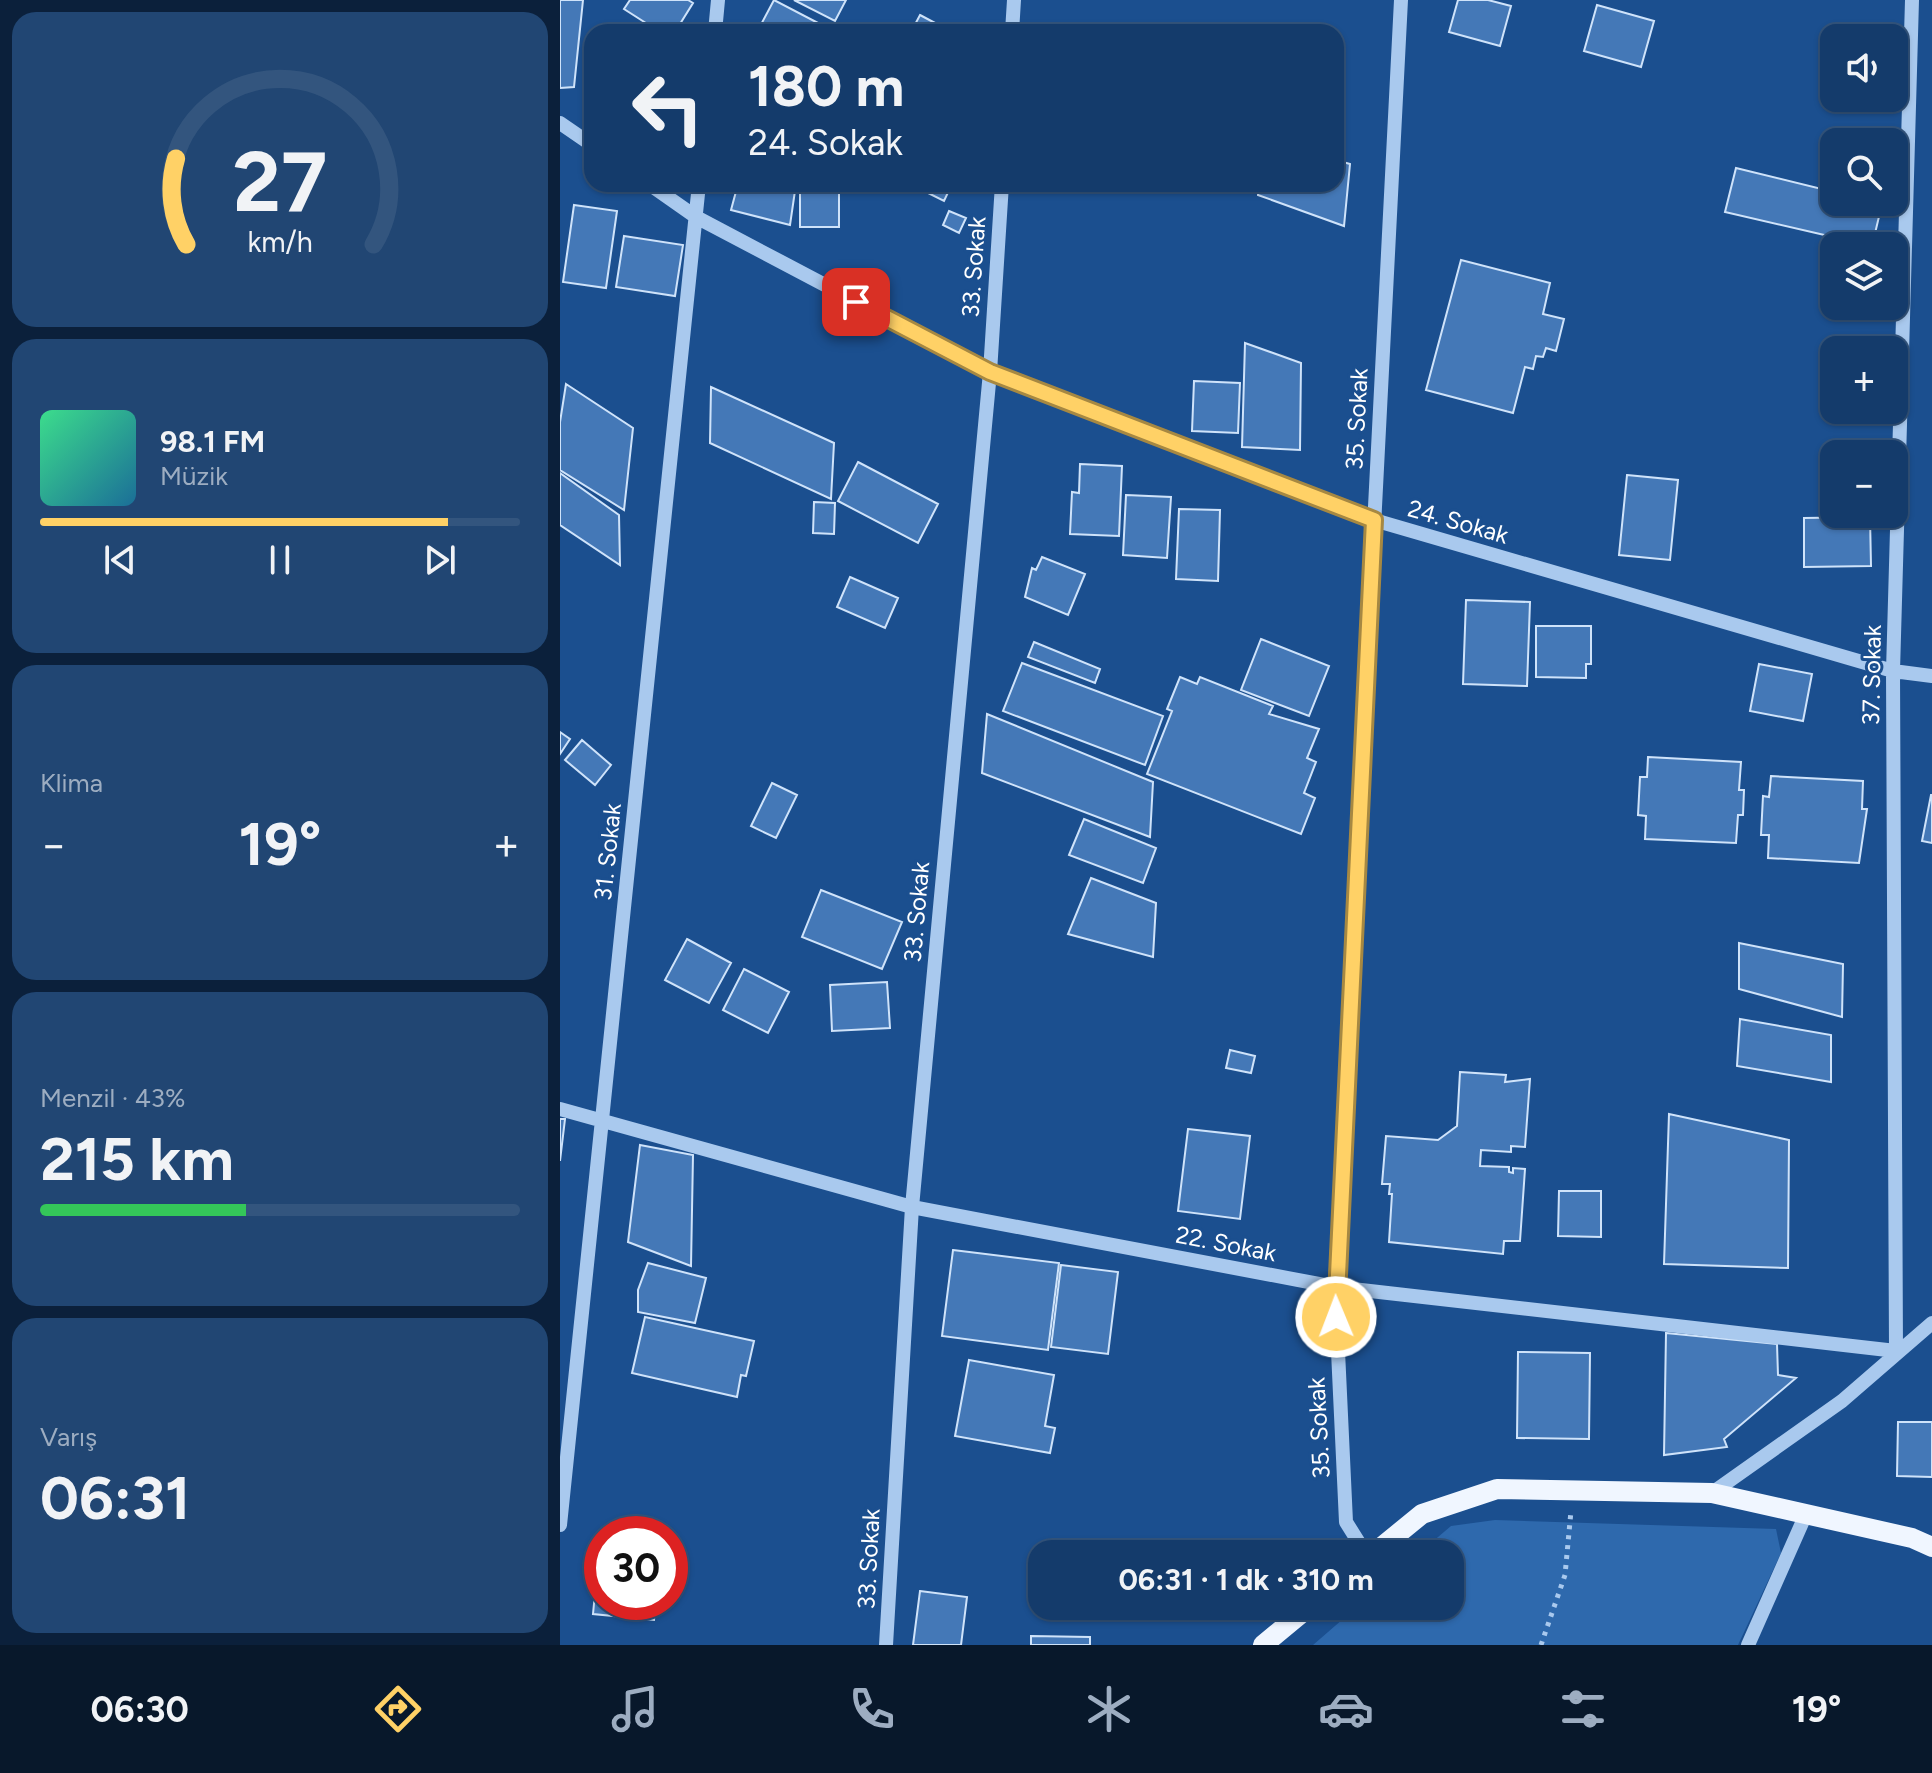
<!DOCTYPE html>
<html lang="tr">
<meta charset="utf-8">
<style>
body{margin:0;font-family:Figtree,sans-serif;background:#214673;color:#f1f3f6;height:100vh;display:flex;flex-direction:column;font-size:30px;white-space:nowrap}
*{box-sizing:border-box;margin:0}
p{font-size:26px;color:#9dadc1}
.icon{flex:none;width:44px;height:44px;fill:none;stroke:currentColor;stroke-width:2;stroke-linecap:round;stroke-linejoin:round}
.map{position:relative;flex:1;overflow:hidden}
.drawer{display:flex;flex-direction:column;gap:12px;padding:12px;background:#0b203b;width:560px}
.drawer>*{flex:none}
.banner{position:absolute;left:24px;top:24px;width:760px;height:168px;border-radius:24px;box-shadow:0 2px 6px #0004,0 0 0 2px #33557e;background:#143b6b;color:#f1f3f6;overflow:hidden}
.buttons{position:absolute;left:1260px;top:24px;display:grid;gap:16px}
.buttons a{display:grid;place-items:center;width:88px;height:88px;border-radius:16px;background:#143b6b;box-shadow:0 2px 6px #0004,0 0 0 2px #33557e;font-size:40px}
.speed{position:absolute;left:24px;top:1516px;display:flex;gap:16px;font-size:40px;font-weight:700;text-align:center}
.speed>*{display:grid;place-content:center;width:104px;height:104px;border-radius:50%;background:#143b6b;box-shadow:0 2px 6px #0004,0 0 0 2px #33557e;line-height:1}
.speed .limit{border:12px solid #d22;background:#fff;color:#111}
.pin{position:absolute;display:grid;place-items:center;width:68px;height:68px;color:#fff;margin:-34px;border-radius:16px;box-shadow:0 4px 12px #0006}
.me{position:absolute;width:88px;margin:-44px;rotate:359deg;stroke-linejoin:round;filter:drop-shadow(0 0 6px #0008)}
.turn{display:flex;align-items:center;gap:28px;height:168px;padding:0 32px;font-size:36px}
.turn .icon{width:104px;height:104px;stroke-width:2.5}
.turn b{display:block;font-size:56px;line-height:68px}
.big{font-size:60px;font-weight:700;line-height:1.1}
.drawer .card{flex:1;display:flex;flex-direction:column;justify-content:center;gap:12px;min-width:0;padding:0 28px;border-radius:24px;background:#214673}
.drawer .dial{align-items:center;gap:0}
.dial svg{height:208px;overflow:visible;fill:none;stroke:#33557e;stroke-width:7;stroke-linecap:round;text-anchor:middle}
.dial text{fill:#f1f3f6;stroke:none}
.song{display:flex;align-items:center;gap:24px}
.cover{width:96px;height:96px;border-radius:12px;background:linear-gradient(135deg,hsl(150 70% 55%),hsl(200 70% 35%))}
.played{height:8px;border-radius:4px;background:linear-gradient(90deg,#ffd166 85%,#33557e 85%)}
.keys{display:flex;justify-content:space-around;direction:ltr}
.heat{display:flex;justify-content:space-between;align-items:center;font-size:44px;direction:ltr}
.charge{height:12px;border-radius:6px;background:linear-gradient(90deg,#34c759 43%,#33557e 0)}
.trip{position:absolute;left:468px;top:1540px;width:436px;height:80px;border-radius:24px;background:#143b6b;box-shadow:0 2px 6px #0004,0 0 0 2px #33557e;font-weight:700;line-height:80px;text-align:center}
.dock{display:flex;height:128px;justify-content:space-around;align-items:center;background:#08182b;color:#9dadc1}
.dock .icon{width:56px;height:56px}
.dock .on{color:#ffd166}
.dock b{font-size:36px;color:#f1f3f6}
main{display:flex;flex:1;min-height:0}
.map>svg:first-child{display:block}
.green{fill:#2e69ad}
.building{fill:#4478b7;stroke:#cfe3fa;stroke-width:2}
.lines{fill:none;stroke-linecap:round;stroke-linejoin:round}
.path{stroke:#a9c9ee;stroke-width:5;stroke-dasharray:4 6;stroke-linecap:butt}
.minor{stroke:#a9c9ee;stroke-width:14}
.major{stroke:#f0f6ff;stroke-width:20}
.route-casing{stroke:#a68842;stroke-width:20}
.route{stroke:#ffd166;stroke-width:14}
.labels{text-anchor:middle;stroke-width:6;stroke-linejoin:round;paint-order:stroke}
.street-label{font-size:24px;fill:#fff;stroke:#1b4f8f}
</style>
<main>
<section class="drawer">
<div class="card dial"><svg viewBox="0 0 100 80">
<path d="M14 69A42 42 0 1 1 86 69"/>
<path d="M14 69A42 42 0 0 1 10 36" stroke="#ffd166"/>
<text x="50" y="56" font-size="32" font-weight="700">27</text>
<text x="50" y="72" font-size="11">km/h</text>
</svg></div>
<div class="card">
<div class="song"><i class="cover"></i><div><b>98.1 FM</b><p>Müzik</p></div></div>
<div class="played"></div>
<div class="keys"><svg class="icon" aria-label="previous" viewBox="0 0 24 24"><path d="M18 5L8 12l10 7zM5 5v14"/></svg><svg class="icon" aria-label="pause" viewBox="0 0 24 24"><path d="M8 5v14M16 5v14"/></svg><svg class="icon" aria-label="next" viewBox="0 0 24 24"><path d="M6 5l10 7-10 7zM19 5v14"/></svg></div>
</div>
<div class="card"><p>Klima</p>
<div class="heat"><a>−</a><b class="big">19°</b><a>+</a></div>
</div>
<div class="card"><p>Menzil · 43%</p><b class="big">215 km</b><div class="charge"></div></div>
<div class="card"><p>Varış</p><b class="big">06:31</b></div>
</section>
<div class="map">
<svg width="1372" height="1645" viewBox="0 0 1372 1645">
<rect width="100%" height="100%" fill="#1b4f8f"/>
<!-- green -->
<path class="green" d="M935 1520 1216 1529 1221 1553 1178 1645H753L798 1606H890V1554H858L891 1526Z"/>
<!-- building -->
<path class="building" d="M0 0H23L14 87 0 88Z
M70 0H128L133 3 115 32H100L64 9Z
M214 0 260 24 256 32H197Z
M234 0H286L275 21Z
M898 0H928L951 6 940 46 889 32Z
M1037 5 1094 21 1081 67 1024 51Z
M360 15 392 32H351Z
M776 160 790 164 784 226 698 195 699 184H776Z
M1176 168 1274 192V202L1322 204 1312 246 1165 212Z
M178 184H236L230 225 171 210Z
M240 184H279V227H240Z
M350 184H392L384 201Z
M14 205 57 211 46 288 3 282Z
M389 211 406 218 399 233 383 225Z
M64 236 123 245 115 296 56 287Z
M901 260 990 283 983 314 1004 319 996 351 986 348 983 357 976 356 973 369 965 367 953 413 866 390Z
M685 343 741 363 740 450 682 447Z
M634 381 680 383 678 433 632 431Z
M6 384 73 428 64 510 0 470V422Z
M151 387 274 443 271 499 150 443Z
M298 462 378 504 358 543 278 501Z
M520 464 562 466 559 536 510 534 512 492 519 493Z
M0 473 59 515 60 565 0 525Z
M1067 475 1118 480 1110 560 1059 555Z
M566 495 611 497 607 558 563 555Z
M254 502 275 503 274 534 253 533Z
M619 509 660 510 658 581 616 579Z
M1310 517 1311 566 1244 567V518Z
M482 557 525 574 508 615 465 597 472 568 476 570Z
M290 577 338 598 325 628 277 607Z
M906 600 970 602 967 686 903 684Z
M976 626H1031V664H1026V678L976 677Z
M701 639 769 666 749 716 681 690Z
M474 642 540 669 535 683 468 657Z
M462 663 603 716 585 765 443 711Z
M1199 664 1252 674 1243 721 1190 711Z
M620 677 637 684 640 677 713 706 709 714 759 729 747 758 756 762 744 793 755 798 741 834 587 774 612 711 607 709Z
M427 714 593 782 590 837 422 773Z
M0 732 10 739 0 754Z
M22 740 51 765 35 785 5 760Z
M1088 757 1181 762 1179 790H1184L1183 815H1178L1176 843 1085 839 1086 816 1078 815 1080 777H1087Z
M1211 776 1303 781 1302 809H1307L1299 863 1208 858 1209 835H1201L1203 796 1209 797Z
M212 783 237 795 216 838 191 826Z
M1371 795H1372V843L1362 841Z
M524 819 596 848 583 883 509 855Z
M531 878 596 903 593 957 508 934Z
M261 890 342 922 322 969 242 937Z
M127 939 171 963 149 1003 105 980Z
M1179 943 1283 964 1282 1017 1179 989Z
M184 969 229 992 208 1033 163 1010Z
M327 982 330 1028 272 1031 270 985Z
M1180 1019 1271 1035V1082L1177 1066Z
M670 1050 695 1056 691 1073 666 1068Z
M900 1072 946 1075 945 1082 970 1079 965 1147 951 1146V1152L921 1150 920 1166 949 1167V1172L953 1173V1168L965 1169 960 1241H944L943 1254 829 1242 832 1194H829L830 1184H822L826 1136 878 1140 897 1126Z
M1109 1114 1229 1140 1228 1268 1104 1264Z
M0 1119H5L0 1161Z
M628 1129 690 1136 680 1219 618 1211Z
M80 1145 133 1155 131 1266 68 1242Z
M999 1191H1041V1237L998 1236Z
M393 1250 499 1263 488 1350 382 1336Z
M88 1263 146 1278 135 1323 78 1312V1290Z
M501 1265 558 1272 548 1354 491 1347Z
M85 1317 194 1341 186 1376 181 1375 177 1397 72 1373Z
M1106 1333 1217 1344 1218 1375 1236 1378 1164 1439 1167 1447 1104 1455Z
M958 1352 1030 1353 1029 1439 957 1438Z
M409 1360 494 1375 485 1426 495 1428 490 1453 395 1436Z
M1338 1422H1372V1477L1337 1476Z
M40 1542 42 1602H96L94 1620 33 1614Z
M360 1591 407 1597 401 1645H353Z
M471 1636 530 1637V1645H471Z"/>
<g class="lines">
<!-- path -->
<path class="path" d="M981 1645 1005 1575 1011 1511"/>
<!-- minor -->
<path class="minor" d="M155 32 158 0
M452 32 454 0
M0 123 32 145
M89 184 136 217 430 372 814 520 1333 671 1372 676
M0 1109 352 1207 775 1287 1336 1351 1333 671 1352 0
M1152 1493 1282 1401 1372 1323
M0 1525 139 184
M806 1554 786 1522 775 1287 841 0
M326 1645 352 1207 430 372 442 184
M1188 1645 1246 1514"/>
<!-- major -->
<path class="major" d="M813 1554 862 1514 937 1489 1152 1493 1352 1538 1372 1547
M703 1645 750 1606"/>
</g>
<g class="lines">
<defs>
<path id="route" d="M296 302 430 372 814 520 776 1317"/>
</defs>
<!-- route casing -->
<use href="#route" class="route-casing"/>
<!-- route -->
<use href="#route" class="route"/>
</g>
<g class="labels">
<!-- street labels -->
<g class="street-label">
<text transform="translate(414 267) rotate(-86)" y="8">33. Sokak</text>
<text transform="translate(797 419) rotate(-87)" y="8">35. Sokak</text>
<text transform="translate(898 522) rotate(16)" y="8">24. Sokak</text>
<text transform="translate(1312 675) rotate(-89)" y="8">37. Sokak</text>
<text transform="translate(48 852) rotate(-84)" y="8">31. Sokak</text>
<text transform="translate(357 912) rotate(-85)" y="8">33. Sokak</text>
<text transform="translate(666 1244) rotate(11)" y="8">22. Sokak</text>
<text transform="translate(759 1428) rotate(-93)" y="8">35. Sokak</text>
<text transform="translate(309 1559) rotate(-87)" y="8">33. Sokak</text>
</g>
</g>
</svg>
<div class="buttons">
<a><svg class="icon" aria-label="sound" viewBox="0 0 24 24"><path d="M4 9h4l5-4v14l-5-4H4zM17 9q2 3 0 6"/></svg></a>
<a><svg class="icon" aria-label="search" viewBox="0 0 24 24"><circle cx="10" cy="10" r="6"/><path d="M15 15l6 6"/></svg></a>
<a><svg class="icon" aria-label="layers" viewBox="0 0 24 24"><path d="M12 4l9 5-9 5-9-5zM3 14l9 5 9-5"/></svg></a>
<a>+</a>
<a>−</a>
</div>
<div class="speed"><div class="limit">30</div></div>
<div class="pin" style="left:296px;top:302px;background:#d93025"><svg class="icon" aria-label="arrive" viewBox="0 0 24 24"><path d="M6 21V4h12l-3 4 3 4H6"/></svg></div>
<svg class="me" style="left:776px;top:1317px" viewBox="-20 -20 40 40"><circle r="17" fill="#ffd166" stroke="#fff" stroke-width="3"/><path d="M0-11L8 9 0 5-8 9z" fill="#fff"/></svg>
<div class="trip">06:31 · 1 dk · 310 m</div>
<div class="banner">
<div class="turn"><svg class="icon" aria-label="left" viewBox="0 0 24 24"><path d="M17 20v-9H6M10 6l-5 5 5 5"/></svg><div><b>180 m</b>24. Sokak</div></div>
</div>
</div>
</main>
<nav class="dock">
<b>06:30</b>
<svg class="icon on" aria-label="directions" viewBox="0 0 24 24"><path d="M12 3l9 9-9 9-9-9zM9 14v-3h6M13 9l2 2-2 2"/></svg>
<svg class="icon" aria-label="music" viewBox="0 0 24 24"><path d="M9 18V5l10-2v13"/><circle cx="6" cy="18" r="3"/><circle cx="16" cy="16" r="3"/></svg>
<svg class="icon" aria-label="phone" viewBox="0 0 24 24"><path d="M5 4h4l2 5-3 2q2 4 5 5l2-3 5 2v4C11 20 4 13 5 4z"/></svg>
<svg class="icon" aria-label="climate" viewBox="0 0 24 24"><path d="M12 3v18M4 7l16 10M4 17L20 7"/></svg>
<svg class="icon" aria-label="car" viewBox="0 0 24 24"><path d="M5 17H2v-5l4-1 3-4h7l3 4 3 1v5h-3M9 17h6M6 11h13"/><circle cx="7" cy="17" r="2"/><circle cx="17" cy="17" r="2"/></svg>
<svg class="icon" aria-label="filters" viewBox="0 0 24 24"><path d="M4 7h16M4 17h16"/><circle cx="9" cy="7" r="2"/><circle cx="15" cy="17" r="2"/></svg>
<b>19°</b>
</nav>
